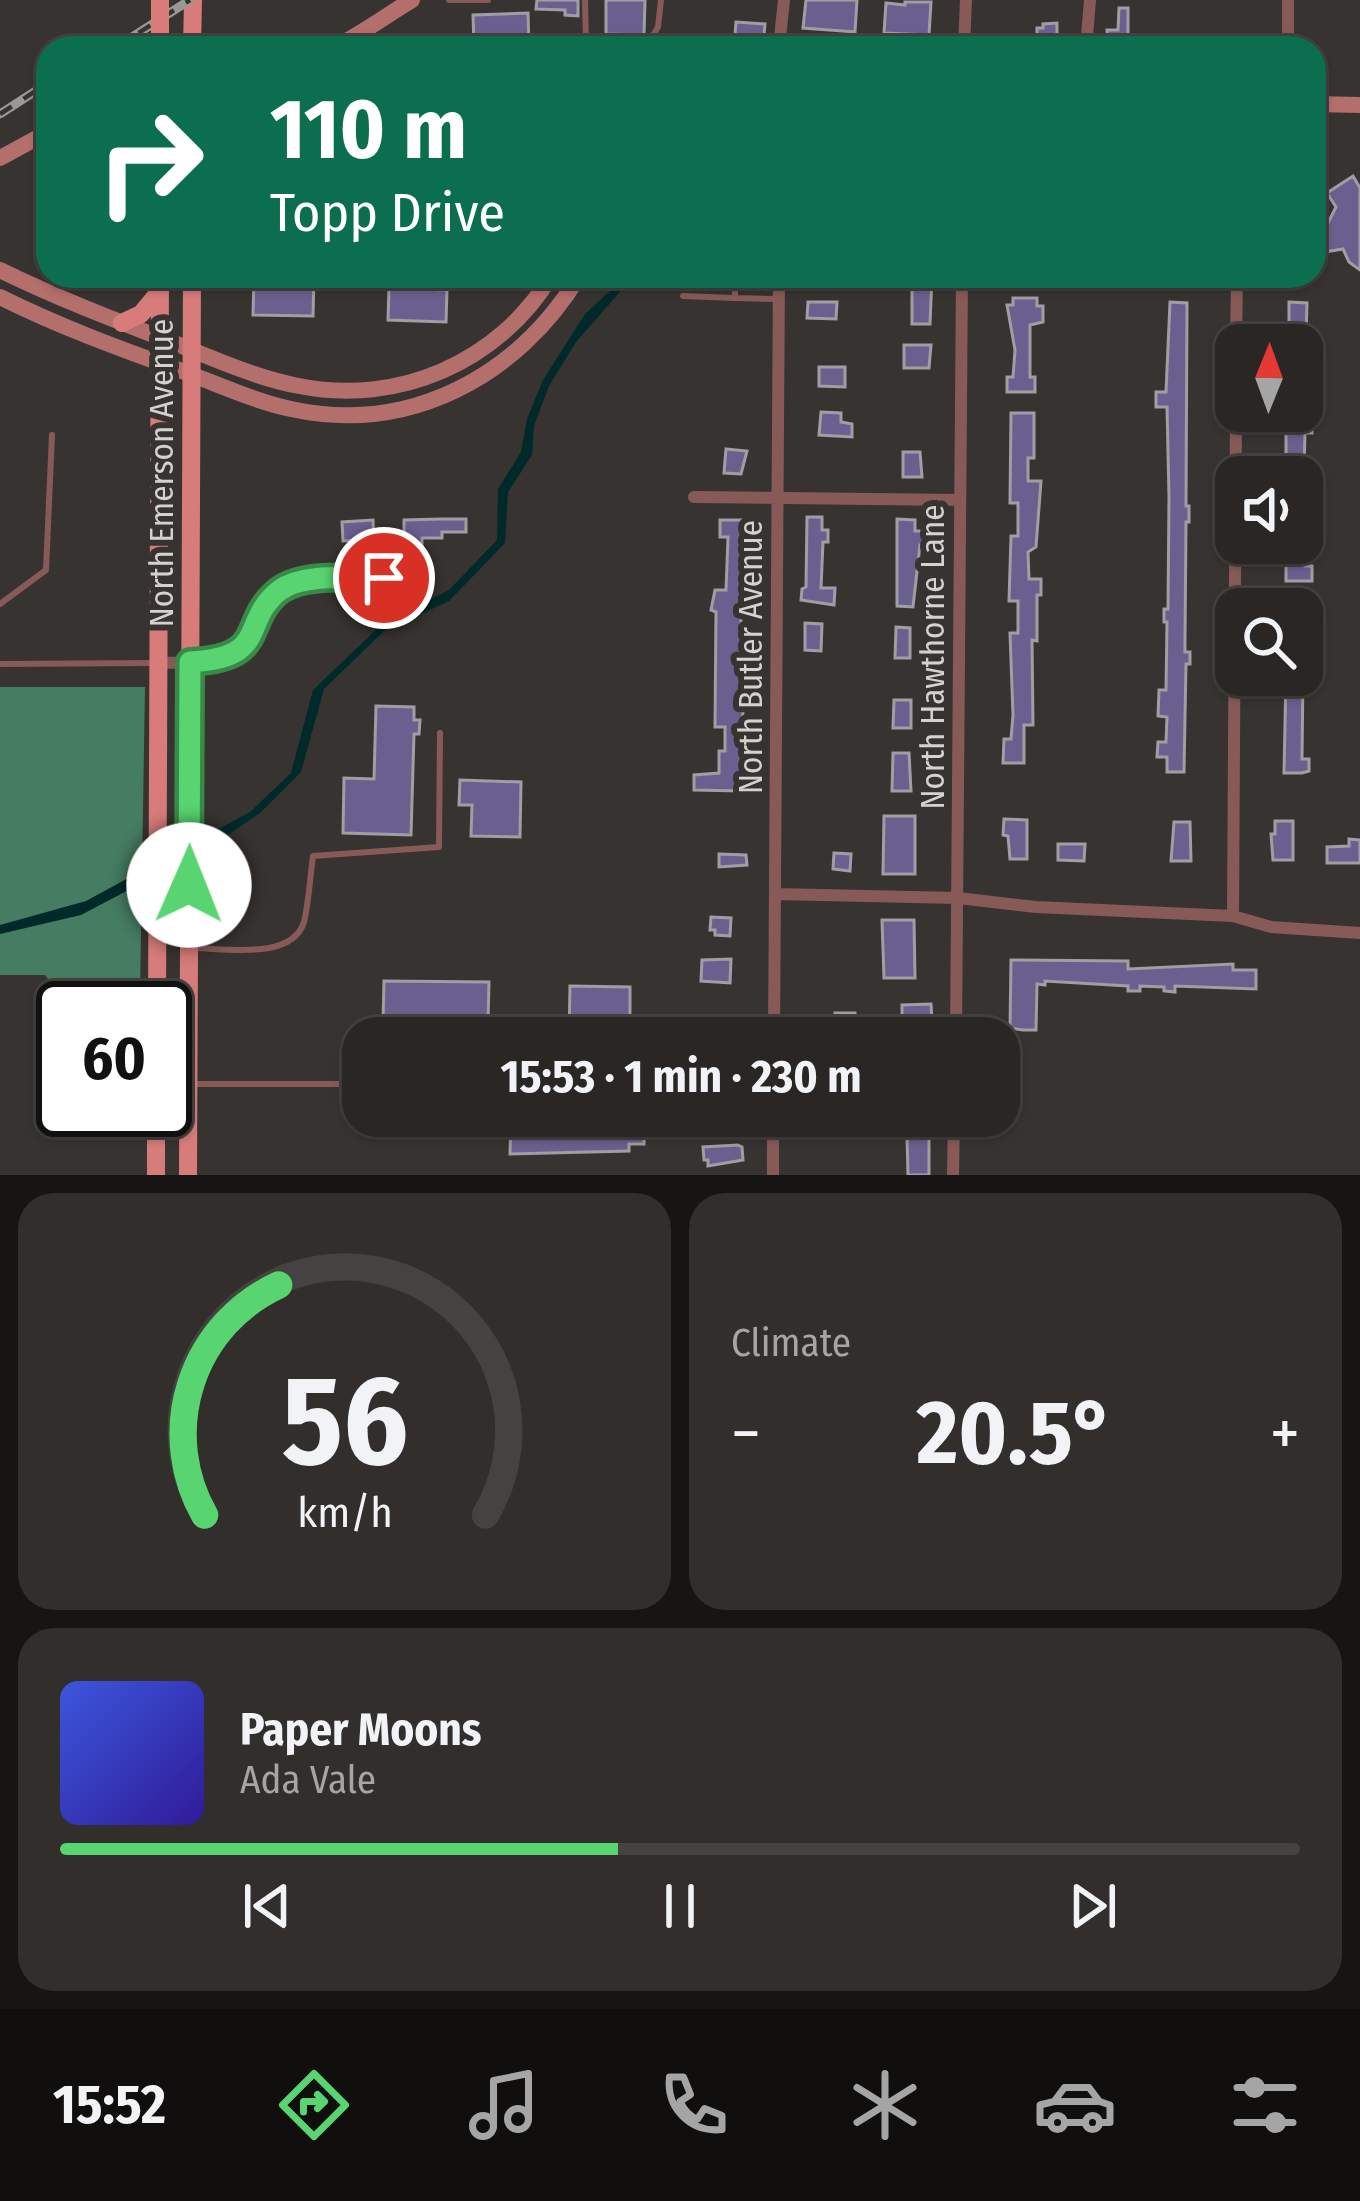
<!DOCTYPE html>
<meta charset="utf-8">
<style>
body{margin:0;font-family:"Fira Sans Condensed",sans-serif;background:#312e2c;color:#f1f3f6;height:100vh;display:flex;flex-direction:column;font-size:45px;white-space:nowrap}
*{box-sizing:border-box;margin:0}
p{font-size:39px;color:#a5a5a6}
.icon{flex:none;width:66px;height:66px;fill:none;stroke:currentColor;stroke-width:2;stroke-linecap:round;stroke-linejoin:round}
.map{position:relative;height:1175px;overflow:hidden}
.details{display:flex;flex-direction:column;gap:18px;padding:18px;background:#171514;flex:1}
.details>*{flex:none}
.top-card{position:absolute;left:36px;top:36px;width:1290px;height:252px;border-radius:36px;box-shadow:0 3px 9px #0004,0 0 0 3px #454341;background:#0b6e4f;color:#fff;overflow:hidden}
.needle{width:78px;rotate:1deg}
.controls{position:absolute;left:1215px;top:324px;display:grid;gap:24px}
.controls a{display:grid;place-items:center;width:108px;height:108px;border-radius:24px;background:#292624;box-shadow:0 3px 9px #0004,0 0 0 3px #454341;font-size:60px}
.speed{position:absolute;left:36px;top:981px;display:flex;gap:24px;font-size:60px;font-weight:700;text-align:center}
.speed>*{display:grid;place-content:center;width:156px;height:156px;border-radius:50%;background:#292624;box-shadow:0 3px 9px #0004,0 0 0 3px #454341;line-height:1}
.speed .limit{border:6px solid #111;border-radius:18px;background:#fff;color:#111}
.pin{position:absolute;display:grid;place-items:center;width:102px;height:102px;color:#fff;margin:-51px;border:6px solid #fff;border-radius:50%;box-shadow:0 3px 12px #0007}
.me{position:absolute;width:132px;margin:-66px;rotate:1deg;stroke-linejoin:round;filter:drop-shadow(0 0 9px #0008)}
.turn{display:flex;align-items:center;gap:42px;height:252px;padding:0 36px;font-size:54px}
.turn .icon{width:156px;height:156px;stroke-width:2.5}
.turn b{display:block;font-size:84px;line-height:102px}
.big{font-size:90px;font-weight:700;line-height:1.1}
.details .tile{flex:1;display:flex;flex-direction:column;justify-content:center;gap:18px;min-width:0;padding:0 42px;border-radius:36px;background:#312e2c}
.details .dial{align-items:center;gap:0}
.dial svg{height:312px;overflow:visible;fill:none;stroke:#454341;stroke-width:7;stroke-linecap:round;text-anchor:middle}
.dial text{fill:#f1f3f6;stroke:none}
.song{display:flex;align-items:center;gap:36px}
.cover{width:144px;height:144px;border-radius:18px;background:linear-gradient(135deg,hsl(230 70% 55%),hsl(250 70% 35%))}
.played{height:12px;border-radius:6px;background:linear-gradient(90deg,#58d570 45%,#454341 45%)}
.keys{display:flex;justify-content:space-around;direction:ltr}
.heat{display:flex;justify-content:space-between;align-items:center;font-size:66px;direction:ltr}
.details .tiles{flex:1;display:grid;gap:18px;grid-template-columns:1fr 1fr}
.tile:last-child{grid-column:span 2}
.trip{position:absolute;left:342px;top:1017px;width:678px;height:120px;border-radius:36px;background:#292624;box-shadow:0 3px 9px #0004,0 0 0 3px #454341;font-weight:700;line-height:120px;text-align:center}
.menu{display:flex;height:192px;justify-content:space-around;align-items:center;background:#100f0e;color:#a5a5a6}
.menu .icon{width:84px;height:84px}
.menu .on{color:#58d570}
.menu b{font-size:54px;color:#f1f3f6}
.map>svg:first-child{display:block}
.forest{fill:#457d62}
.water{fill:#002a2a}
.building{fill:#6a608f;stroke:#9f9ea3;stroke-width:3}
.lines{fill:none;stroke-linecap:round;stroke-linejoin:round}
.service{stroke:#875a58;stroke-width:6}
.minor{stroke:#875a58;stroke-width:12}
.secondary{stroke:#b46e6c;stroke-width:16}
.primary{stroke:#d77c7b;stroke-width:18}
.rail-casing{stroke:#9a9794;stroke-width:9}
.rail{stroke:#373330;stroke-width:4.5;stroke-dasharray:14;stroke-linecap:butt}
.primary-bridge{stroke:#d77c7b;stroke-width:18}
.route-casing{stroke:#398a49;stroke-width:30}
.route{stroke:#58d570;stroke-width:21}
.labels{text-anchor:middle;stroke-width:12;stroke-linejoin:round;paint-order:stroke}
.street-label{font-size:33px;fill:#d4d2d0;stroke:#373330}
</style>
<div class="map">
<svg width="1360" height="1175" viewBox="0 0 1360 1175">
<rect width="100%" height="100%" fill="#373330"/>
<!-- forest -->
<path class="forest" d="M0 687H145L140 994 121 1008H63V1012L55 1010 60 994 45 975H0Z"/>
<!-- water -->
<path class="water" d="M619 276H628L619 293 576 342 549 386 534 426 532 455 508 492 505 543 449 601 384 631 324 689 301 772 260 813 210 847 81 915 0 934V925L86 901 250 812 291 773 313 690 383 623 449 590 497 540 498 489 521 452 527 419 543 380 585 314 611 290Z"/>
<!-- building -->
<path class="building" d="M537 0H578V16L565 15V10L536 9Z
M606 0H645L644 35 606 34Z
M806 0H857L855 32 803 28Z
M905 2H931L929 35 884 33 886 3 905 5Z
M1119 8H1128V48H1108L1107 30H1118Z
M528 13 529 46 526 48 474 47 473 15Z
M736 22 765 24 763 48 734 47Z
M1057 23V48H1037V28H1043V24Z
M1353 176 1360 188V270L1349 262 1343 249 1325 252 1323 233 1336 207 1327 193Z
M254 276H314L313 316 253 315Z
M912 276H932L930 324H912Z
M389 288 447 290 446 322 388 320Z
M1013 298H1037V306H1043V322L1030 325V377H1035V392H1007V377H1013L1015 350 1007 305H1013Z
M808 302H837L836 319 807 318Z
M1170 302 1187 303 1186 506H1189V522H1186L1185 641V652H1190V664H1186L1184 772H1167V757H1157L1158 742H1166L1167 717 1158 716 1159 690H1166L1167 622H1164V609H1168L1169 497 1167 407H1156V392H1166Z
M1289 302 1307 303 1306 337H1289Z
M904 345H931L929 368H904Z
M819 367H845V387L819 386Z
M1286 411H1304L1303 422H1312V433H1305L1304 468H1313L1312 481 1286 477Z
M821 412 841 413V422L852 424V437L819 435Z
M1011 413H1034V458H1028V481H1041L1036 547 1028 552 1029 579H1041V595H1037V641L1032 640 1033 725H1024V763H1003L1004 739H1011L1013 715 1010 633H1018V601H1009L1011 536H1018V503H1010Z
M726 449 747 451 741 474 724 473Z
M903 452H920L922 477H903Z
M807 517H822V530H828V542H823L821 588H835L834 605 801 600 802 589 806 587Z
M441 519H466V532H442V538H422V545H404V520Z
M897 519 915 520V531H928V545H920L913 607 897 606Z
M373 520 374 540 343 541 342 522Z
M720 520H743L744 527H748L747 610H741V636L744 679 741 773 747 775V790L741 791 694 790V775L719 773V751H725V727H715L716 612 711 610 715 590H726L728 537H720Z
M1286 545H1305V566H1312V581H1286Z
M805 623 822 624 821 651 805 650Z
M896 627 910 628V658H895Z
M1286 675H1303L1302 759H1309V771L1302 773H1284Z
M894 700H911V728H893Z
M376 706 414 707V720H420L419 734H414L411 835 343 833 344 778 374 779Z
M893 753H909L911 791H892Z
M460 780 521 782 520 837 471 836 472 805H459Z
M884 816H915V874H883Z
M1004 819 1027 820V859H1010L1008 836 1003 835Z
M1275 821H1293V860H1273L1271 834H1275Z
M1174 822H1190L1191 861H1171Z
M1349 839 1360 840V863H1327V847L1349 846Z
M1058 844H1085L1084 861 1058 860Z
M834 853 851 854 850 871 833 869Z
M719 854 746 855 747 865 719 867Z
M711 917 731 918 730 936 715 935V930H710Z
M882 920H914L915 978H884Z
M731 959 730 983 701 981 702 960Z
M1011 960 1128 961V969L1233 964V970H1256V989L1175 986V992L1164 991V987L1140 986V991H1128V986L1045 981V985L1037 984 1036 1030H1023L1010 1028Z
M384 981 489 982 488 1023 383 1022Z
M570 986 630 987V1038H569Z
M931 1004 932 1021 902 1022V1005Z
M835 1013H855V1028H877V1038H835Z
M511 1116H645L644 1144H629V1151L510 1154Z
M907 1137H929V1175H908Z
M738 1145 742 1147 743 1160 708 1166V1160H704L703 1147Z"/>
<g class="lines">
<!-- service -->
<path class="service" d="M449 0H488
M585 0 586 45 632 47 649 42 658 27 661 0
M735 276V298L775 299
M683 296 735 298
M0 604 46 570 52 435
M0 664 152 663
M193 948C224 948 292 961 304 922 309 901 310 877 313 856L439 847 440 733
M192 1084H363"/>
<!-- minor -->
<path class="minor" d="M784 0 780 38 791 44 964 47
M964 48 966 0
M1086 48 1090 0
M1288 48V0
M1236 345 1237 276
M694 497 960 500
M157 663C197 662 234 666 256 628 264 615 269 598 282 589 307 572 354 579 384 578
M775 894 958 898 1036 907 1233 916 1271 927 1360 933
M1233 916 1236 411
M774 1038 779 276
M956 1038 962 276
M773 1175V1116
M953 1175 954 1116"/>
<!-- secondary -->
<path class="secondary" d="M333 48C362 34 385 16 412 0
M1314 104 1360 105
M0 158 48 132
M0 270C55 297 112 319 169 341 211 357 255 378 299 386 398 406 499 362 551 276
M0 297C58 326 118 348 179 370 216 383 253 401 291 409 410 435 518 376 579 276"/>
<!-- primary -->
<path class="primary" d="M192 48 193 0
M122 323 141 314 160 291
M157 1008 160 276
M156 1175V1110
M188 1175 192 276"/>
<defs>
<path id="rail" d="M115 48 190 0
M0 114 48 83"/>
</defs>
<!-- rail casing -->
<use href="#rail" class="rail-casing"/>
<!-- rail -->
<use href="#rail" class="rail"/>
<!-- primary-bridge -->
<path class="primary-bridge" d="M160 0V48"/>
</g>
<g class="lines">
<defs>
<path id="route" d="M189 885 190 662C271 658 239 622 280 590 306 572 354 579 384 578"/>
</defs>
<!-- route casing -->
<use href="#route" class="route-casing"/>
<!-- route -->
<use href="#route" class="route"/>
</g>
<g class="labels">
<!-- street labels -->
<g class="street-label">
<text transform="translate(161 473) rotate(-90)" y="12">North Emerson Avenue</text>
<text transform="translate(750 657) rotate(-90)" y="12">North Butler Avenue</text>
<text transform="translate(932 657) rotate(-90)" y="12">North Hawthorne Lane</text>
</g>
</g>
</svg>
<div class="controls">
<a><svg class="needle" viewBox="-14 -14 28 28"><path d="M0-13l5 13h-10z" fill="#e53935"/><path d="M0 13l5-13h-10z" fill="#a5a5a6"/></svg></a>
<a><svg class="icon" aria-label="sound" viewBox="0 0 24 24"><path d="M4 9h4l5-4v14l-5-4H4zM17 9q2 3 0 6"/></svg></a>
<a><svg class="icon" aria-label="search" viewBox="0 0 24 24"><circle cx="10" cy="10" r="6"/><path d="M15 15l6 6"/></svg></a>
</div>
<div class="speed"><div class="limit">60</div></div>
<div class="pin" style="left:384px;top:578px;background:#d93025"><svg class="icon" aria-label="arrive" viewBox="0 0 24 24"><path d="M6 21V4h12l-3 4 3 4H6"/></svg></div>
<svg class="me" style="left:189px;top:885px" viewBox="-20 -20 40 40"><circle r="19" fill="#fff"/><path d="M0-13L10 11 0 6-10 11z" fill="#58d570"/></svg>
<div class="trip">15:53 · 1 min · 230 m</div>
<div class="top-card">
<div class="turn"><svg class="icon" aria-label="right" viewBox="0 0 24 24"><path d="M7 20v-9h11M14 6l5 5-5 5"/></svg><div><b>110 m</b>Topp Drive</div></div>
</div>
</div>
<section class="details">
<div class="tiles">
<div class="tile dial"><svg viewBox="0 0 100 80">
<path d="M14 69A42 42 0 1 1 86 69"/>
<path d="M14 69A42 42 0 0 1 33 10" stroke="#58d570"/>
<text x="50" y="56" font-size="32" font-weight="700">56</text>
<text x="50" y="72" font-size="11">km/h</text>
</svg></div>
<div class="tile"><p>Climate</p>
<div class="heat"><a>−</a><b class="big">20.5°</b><a>+</a></div>
</div>
<div class="tile">
<div class="song"><i class="cover"></i><div><b>Paper Moons</b><p>Ada Vale</p></div></div>
<div class="played"></div>
<div class="keys"><svg class="icon" aria-label="previous" viewBox="0 0 24 24"><path d="M18 5L8 12l10 7zM5 5v14"/></svg><svg class="icon" aria-label="pause" viewBox="0 0 24 24"><path d="M8 5v14M16 5v14"/></svg><svg class="icon" aria-label="next" viewBox="0 0 24 24"><path d="M6 5l10 7-10 7zM19 5v14"/></svg></div>
</div>
</div>
</section>
<nav class="menu">
<b>15:52</b>
<svg class="icon on" aria-label="directions" viewBox="0 0 24 24"><path d="M12 3l9 9-9 9-9-9zM9 14v-3h6M13 9l2 2-2 2"/></svg>
<svg class="icon" aria-label="music" viewBox="0 0 24 24"><path d="M9 18V5l10-2v13"/><circle cx="6" cy="18" r="3"/><circle cx="16" cy="16" r="3"/></svg>
<svg class="icon" aria-label="phone" viewBox="0 0 24 24"><path d="M5 4h4l2 5-3 2q2 4 5 5l2-3 5 2v4C11 20 4 13 5 4z"/></svg>
<svg class="icon" aria-label="climate" viewBox="0 0 24 24"><path d="M12 3v18M4 7l16 10M4 17L20 7"/></svg>
<svg class="icon" aria-label="car" viewBox="0 0 24 24"><path d="M5 17H2v-5l4-1 3-4h7l3 4 3 1v5h-3M9 17h6M6 11h13"/><circle cx="7" cy="17" r="2"/><circle cx="17" cy="17" r="2"/></svg>
<svg class="icon" aria-label="filters" viewBox="0 0 24 24"><path d="M4 7h16M4 17h16"/><circle cx="9" cy="7" r="2"/><circle cx="15" cy="17" r="2"/></svg>
</nav>
